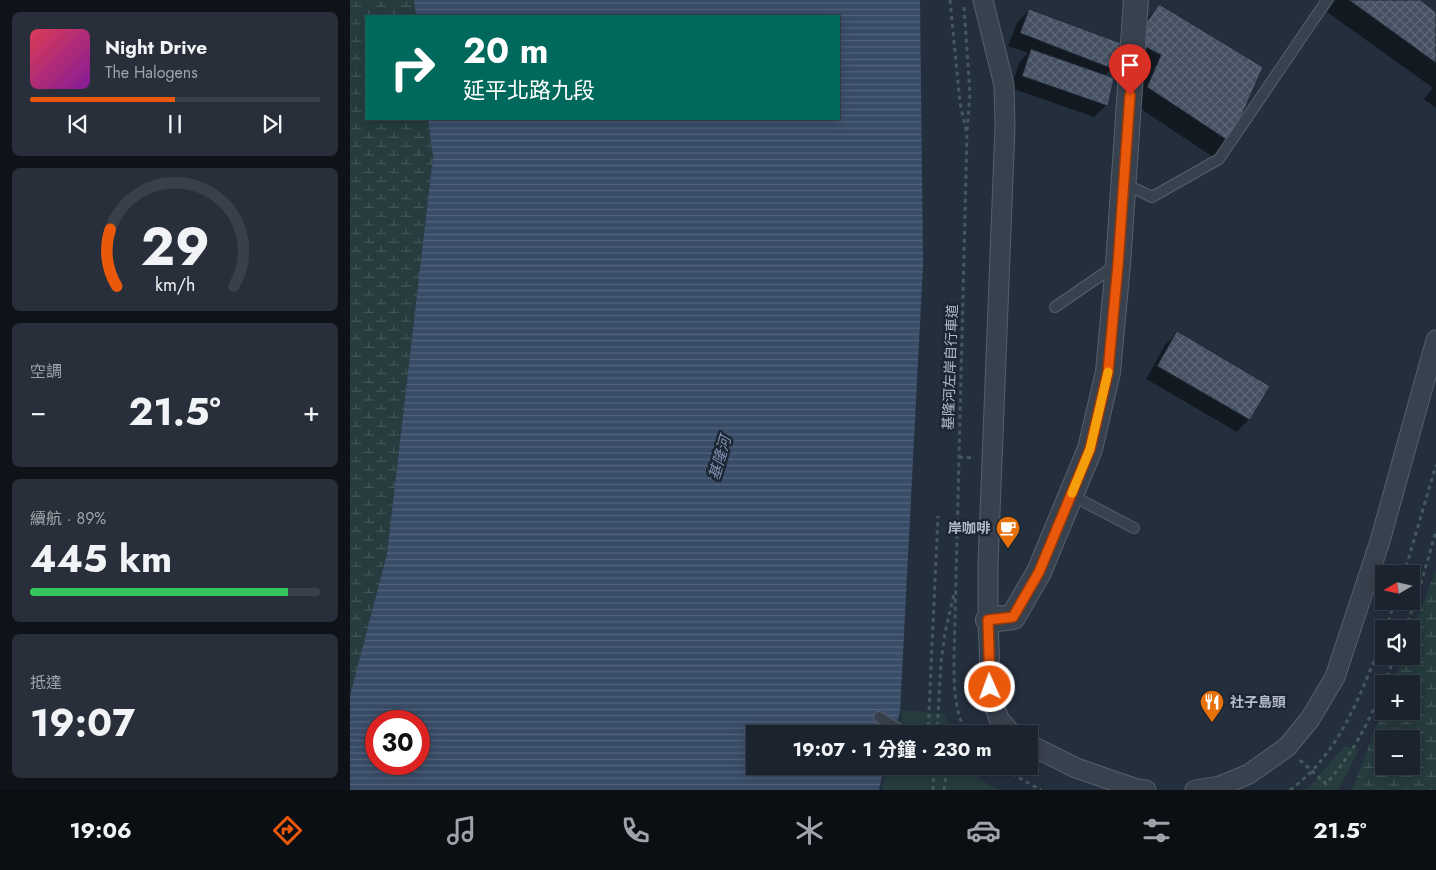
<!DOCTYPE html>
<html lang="zh-TW">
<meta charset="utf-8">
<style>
body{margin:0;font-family:Jost,"Noto Sans TC",sans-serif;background:#282f3a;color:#f1f3f6;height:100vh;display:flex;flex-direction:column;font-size:19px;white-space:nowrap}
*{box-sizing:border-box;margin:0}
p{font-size:16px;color:#a0a4aa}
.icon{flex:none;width:28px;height:28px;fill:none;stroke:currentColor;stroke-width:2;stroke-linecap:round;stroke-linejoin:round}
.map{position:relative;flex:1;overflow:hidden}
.panel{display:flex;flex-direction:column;gap:12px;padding:12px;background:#0f1319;width:350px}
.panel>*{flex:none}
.guide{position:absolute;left:15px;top:15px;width:475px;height:105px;border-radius:0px;box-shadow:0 2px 12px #0003,0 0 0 1px #39404a;background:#00695c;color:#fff;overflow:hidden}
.needle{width:32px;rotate:261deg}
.tools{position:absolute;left:1025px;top:565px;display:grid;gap:10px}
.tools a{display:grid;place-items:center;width:45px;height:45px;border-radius:0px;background:#1b232e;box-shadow:0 2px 12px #0003,0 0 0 1px #39404a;font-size:25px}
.speed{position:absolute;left:15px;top:710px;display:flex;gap:10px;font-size:25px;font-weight:700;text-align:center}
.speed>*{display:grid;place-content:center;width:65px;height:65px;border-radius:50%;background:#1b232e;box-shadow:0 2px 12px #0003,0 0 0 1px #39404a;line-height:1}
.speed .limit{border:8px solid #d22;background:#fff;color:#111}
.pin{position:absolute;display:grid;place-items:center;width:42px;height:42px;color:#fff;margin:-51px -21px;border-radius:50% 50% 50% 0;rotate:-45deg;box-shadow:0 0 5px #0007}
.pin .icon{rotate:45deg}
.me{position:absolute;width:55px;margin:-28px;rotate:358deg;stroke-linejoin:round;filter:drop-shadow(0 0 4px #0008)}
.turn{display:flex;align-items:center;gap:18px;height:105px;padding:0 15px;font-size:22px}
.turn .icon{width:65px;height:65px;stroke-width:2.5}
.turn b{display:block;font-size:35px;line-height:42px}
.big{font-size:38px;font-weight:700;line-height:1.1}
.panel .card{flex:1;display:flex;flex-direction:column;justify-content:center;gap:8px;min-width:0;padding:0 18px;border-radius:8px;background:#282f3a}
.panel .dial{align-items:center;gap:0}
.dial svg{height:130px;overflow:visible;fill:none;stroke:#39404a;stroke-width:7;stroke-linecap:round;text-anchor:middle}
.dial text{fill:#f1f3f6;stroke:none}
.song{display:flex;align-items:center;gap:15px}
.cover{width:60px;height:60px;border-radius:8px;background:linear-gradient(135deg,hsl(350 70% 55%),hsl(290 70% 35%))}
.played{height:5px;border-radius:2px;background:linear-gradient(90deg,#ea580c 50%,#39404a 50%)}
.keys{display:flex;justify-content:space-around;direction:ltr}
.heat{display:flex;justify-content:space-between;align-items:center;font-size:28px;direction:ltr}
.charge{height:8px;border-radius:4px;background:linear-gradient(90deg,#34c759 89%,#39404a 0)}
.trip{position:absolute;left:396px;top:725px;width:292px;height:50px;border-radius:0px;background:#1b232e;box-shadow:0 2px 12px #0003,0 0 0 1px #39404a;font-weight:700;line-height:50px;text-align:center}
.tab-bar{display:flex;height:80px;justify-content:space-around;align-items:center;background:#0b0e12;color:#a0a4aa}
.tab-bar .icon{width:35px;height:35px}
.tab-bar .active{color:#ea580c}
.tab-bar b{font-size:22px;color:#f1f3f6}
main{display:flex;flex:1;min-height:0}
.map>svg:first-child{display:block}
.wetland{fill:url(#wetland-marsh);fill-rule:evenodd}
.green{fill:#263c3f}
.water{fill:url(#water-rules);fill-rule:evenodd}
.shadow{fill:#0007}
.building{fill:url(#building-cross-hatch);stroke:#1f2835}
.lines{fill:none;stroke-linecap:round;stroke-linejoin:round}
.service-casing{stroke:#565f6c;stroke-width:12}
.minor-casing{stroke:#565f6c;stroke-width:21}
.tertiary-casing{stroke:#565f6c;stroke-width:26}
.path{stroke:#44595c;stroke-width:3;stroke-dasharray:4 4;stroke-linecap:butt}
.service{stroke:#38414e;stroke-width:10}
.minor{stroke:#38414e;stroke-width:19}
.tertiary{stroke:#38414e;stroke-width:24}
.route-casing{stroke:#983908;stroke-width:12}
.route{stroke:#ea580c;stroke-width:9}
.slow{stroke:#f59e0b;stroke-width:9}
.labels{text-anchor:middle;stroke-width:5;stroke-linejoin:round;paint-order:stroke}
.street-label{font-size:14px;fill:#b4bcc9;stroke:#1d2633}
.poi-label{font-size:14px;font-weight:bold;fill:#b4bcc9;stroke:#1d2633;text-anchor:end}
.water-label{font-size:15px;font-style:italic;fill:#7c92b1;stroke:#1d2633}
</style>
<main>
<section class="panel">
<div class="card">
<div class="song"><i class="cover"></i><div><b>Night Drive</b><p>The Halogens</p></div></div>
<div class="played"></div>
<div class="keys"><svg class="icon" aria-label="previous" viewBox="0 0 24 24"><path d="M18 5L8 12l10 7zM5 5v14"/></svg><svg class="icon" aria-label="pause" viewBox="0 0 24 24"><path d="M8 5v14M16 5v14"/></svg><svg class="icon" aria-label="next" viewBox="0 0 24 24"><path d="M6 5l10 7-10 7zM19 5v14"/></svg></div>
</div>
<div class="card dial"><svg viewBox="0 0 100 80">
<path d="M14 69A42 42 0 1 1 86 69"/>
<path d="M14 69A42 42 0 0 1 10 34" stroke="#ea580c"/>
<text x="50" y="56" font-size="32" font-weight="700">29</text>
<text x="50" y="72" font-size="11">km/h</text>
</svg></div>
<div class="card"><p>空調</p>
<div class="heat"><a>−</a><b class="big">21.5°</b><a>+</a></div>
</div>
<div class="card"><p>續航 · 89%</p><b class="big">445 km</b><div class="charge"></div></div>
<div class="card"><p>抵達</p><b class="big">19:07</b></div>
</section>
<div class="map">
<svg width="1086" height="790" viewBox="0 0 1086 790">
<defs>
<pattern id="wetland-marsh" width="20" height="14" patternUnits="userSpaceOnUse" patternTransform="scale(1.25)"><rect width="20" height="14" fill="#263c3f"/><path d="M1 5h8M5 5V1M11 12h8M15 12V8" fill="none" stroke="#435659"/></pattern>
<pattern id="water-rules" width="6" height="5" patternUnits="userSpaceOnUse" patternTransform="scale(1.25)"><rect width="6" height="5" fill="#394c67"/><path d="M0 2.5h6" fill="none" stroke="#53647b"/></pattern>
<pattern id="building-cross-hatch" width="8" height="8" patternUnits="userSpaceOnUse" patternTransform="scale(1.25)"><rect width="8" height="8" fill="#455162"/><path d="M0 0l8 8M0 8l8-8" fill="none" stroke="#5d6877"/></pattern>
</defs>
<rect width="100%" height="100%" fill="#242f3e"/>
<!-- wetland -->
<path class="wetland" d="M0 0H64L66 16H16V119H78L83 156 37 554 0 696Z
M1086 570V790H1002L1034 707V711H1061V684H1043L1053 656H1061V635ZM1034 739H1061V766H1034Z"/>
<!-- green -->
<path class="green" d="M553 710 594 714 605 734H547Z
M995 746 1009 749 989 790H954L958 788Z
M538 766H622L629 779 649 790H533L532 786Z"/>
<!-- water -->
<path class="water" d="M64 0H570L573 265 550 712 544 734H405V766H534L529 790H0V696L37 554 83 156 78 119H489V16H66ZM26 721H69V764H26Z"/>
<!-- shadow -->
<path class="shadow" d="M986 0H1067L1086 13V108L1074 99 1083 88 977 12Z
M810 5 879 141 863 157 782 103 796 71 769 58 793 22Z
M679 10 762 68 754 76 756 105 744 117 661 88 669 63 678 53 658 46 667 23Z
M827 333 899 419 887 432 796 379 815 345Z"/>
<!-- building -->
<path class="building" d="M999 0H1070L1086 12V63Z
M809 4 913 67 880 142 797 87 811 55 784 41Z
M679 9 771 43 763 69 670 33Z
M681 49 764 78 758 106 672 76Z
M827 331 920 386 900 420 807 366Z"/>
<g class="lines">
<defs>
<path id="service" d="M775 184 802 197 869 159 977 0
M705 307 766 265
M721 495 784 528
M529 717 557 734"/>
<path id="minor" d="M633 0 654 85 655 126 638 564V620L641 696 649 719 662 734
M680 745 726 768 787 789 796 790
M845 790 870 786 899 774 937 747 960 719 985 677 1030 541 1086 340"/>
<path id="tertiary" d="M638 620 663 617 689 572 740 449 758 372 768 264 786 0"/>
</defs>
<!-- service casing -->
<use href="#service" class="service-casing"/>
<!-- minor casing -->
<use href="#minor" class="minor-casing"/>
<!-- tertiary casing -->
<use href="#tertiary" class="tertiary-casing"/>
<!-- path -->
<path class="path" d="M600 0 610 103 617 134 604 659C604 684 604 712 617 734
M614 7 620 94 617 131
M609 457 623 458V460
M1054 574 1086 465
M1036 629 1045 601
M1055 629 1068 594 1086 531
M1034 684 1045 656
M578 734 588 516
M587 734 591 662 595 633 604 594
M628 734 636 728
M950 760 976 784C1004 752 1018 724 1034 685
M648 766 691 790
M615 771 619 766
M583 790 584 766
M594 790 596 776 603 766
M940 790C991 753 1011 692 1034 636"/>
<!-- service -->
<use href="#service" class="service"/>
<!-- minor -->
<use href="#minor" class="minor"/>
<!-- tertiary -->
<use href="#tertiary" class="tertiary"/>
</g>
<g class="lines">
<defs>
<path id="route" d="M640 687 638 620 663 617 689 572 740 449 758 372 768 264 780 95"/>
</defs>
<!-- route casing -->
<use href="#route" class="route-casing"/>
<!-- route -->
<use href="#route" class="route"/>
<!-- slow -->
<path class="slow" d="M722 493 740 449 758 372"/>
</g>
<!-- icons -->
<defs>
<symbol id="cafe-pin" viewBox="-11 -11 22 30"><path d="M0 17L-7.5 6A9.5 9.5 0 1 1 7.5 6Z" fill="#e8710a" stroke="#1d2633"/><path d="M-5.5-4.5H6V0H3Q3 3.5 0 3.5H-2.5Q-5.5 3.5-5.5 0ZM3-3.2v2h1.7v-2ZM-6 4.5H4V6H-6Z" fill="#fff"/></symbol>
<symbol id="restaurant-pin" viewBox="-11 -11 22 30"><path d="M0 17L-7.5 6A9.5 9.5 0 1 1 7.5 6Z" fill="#e8710a" stroke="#1d2633"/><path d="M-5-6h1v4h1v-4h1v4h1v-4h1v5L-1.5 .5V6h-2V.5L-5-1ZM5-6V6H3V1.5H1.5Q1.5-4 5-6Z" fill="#fff"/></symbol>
</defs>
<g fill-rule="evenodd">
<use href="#cafe-pin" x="644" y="514" width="28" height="38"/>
<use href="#restaurant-pin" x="848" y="688" width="28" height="38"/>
</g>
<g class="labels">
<!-- street labels -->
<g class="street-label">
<text transform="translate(600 367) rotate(-88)" y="5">基隆河左岸自行車道</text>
</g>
<!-- poi labels -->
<g class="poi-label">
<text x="640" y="533">岸咖啡</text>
<text x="880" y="707" text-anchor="start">社子島頭</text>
</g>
<!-- water labels -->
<g class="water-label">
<text transform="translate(370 458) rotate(-74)" y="5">基隆河</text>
</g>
</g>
</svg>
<div class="tools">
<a><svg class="needle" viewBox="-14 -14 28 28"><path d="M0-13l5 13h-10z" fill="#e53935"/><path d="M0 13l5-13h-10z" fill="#a0a4aa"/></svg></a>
<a><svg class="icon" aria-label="sound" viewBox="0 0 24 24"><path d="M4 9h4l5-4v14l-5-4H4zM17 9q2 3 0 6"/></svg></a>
<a>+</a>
<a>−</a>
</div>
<div class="speed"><div class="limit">30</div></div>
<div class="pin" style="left:780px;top:95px;background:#d93025"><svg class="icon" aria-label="arrive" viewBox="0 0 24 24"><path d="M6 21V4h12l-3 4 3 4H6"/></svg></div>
<svg class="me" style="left:640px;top:687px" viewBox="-20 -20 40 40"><circle r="17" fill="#ea580c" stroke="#fff" stroke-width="3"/><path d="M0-11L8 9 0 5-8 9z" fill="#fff"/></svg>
<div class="trip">19:07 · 1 分鐘 · 230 m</div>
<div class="guide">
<div class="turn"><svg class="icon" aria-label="right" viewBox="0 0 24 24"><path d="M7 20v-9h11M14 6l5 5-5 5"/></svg><div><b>20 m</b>延平北路九段</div></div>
</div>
</div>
</main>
<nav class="tab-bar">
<b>19:06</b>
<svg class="icon active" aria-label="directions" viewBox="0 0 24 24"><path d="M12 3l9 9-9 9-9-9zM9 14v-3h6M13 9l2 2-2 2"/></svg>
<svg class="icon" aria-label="music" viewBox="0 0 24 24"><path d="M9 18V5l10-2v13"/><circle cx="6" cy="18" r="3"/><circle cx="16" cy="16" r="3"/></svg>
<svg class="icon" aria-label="phone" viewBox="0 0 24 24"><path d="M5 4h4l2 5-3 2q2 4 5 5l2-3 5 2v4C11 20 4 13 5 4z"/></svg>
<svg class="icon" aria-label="climate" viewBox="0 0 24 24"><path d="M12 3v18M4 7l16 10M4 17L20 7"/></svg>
<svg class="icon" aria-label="car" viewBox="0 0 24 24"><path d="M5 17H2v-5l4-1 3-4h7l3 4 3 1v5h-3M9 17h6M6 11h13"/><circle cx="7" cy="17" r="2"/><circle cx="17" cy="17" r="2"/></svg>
<svg class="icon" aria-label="filters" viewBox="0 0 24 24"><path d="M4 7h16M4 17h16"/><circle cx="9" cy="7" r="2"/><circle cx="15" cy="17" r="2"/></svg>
<b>21.5°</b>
</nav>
